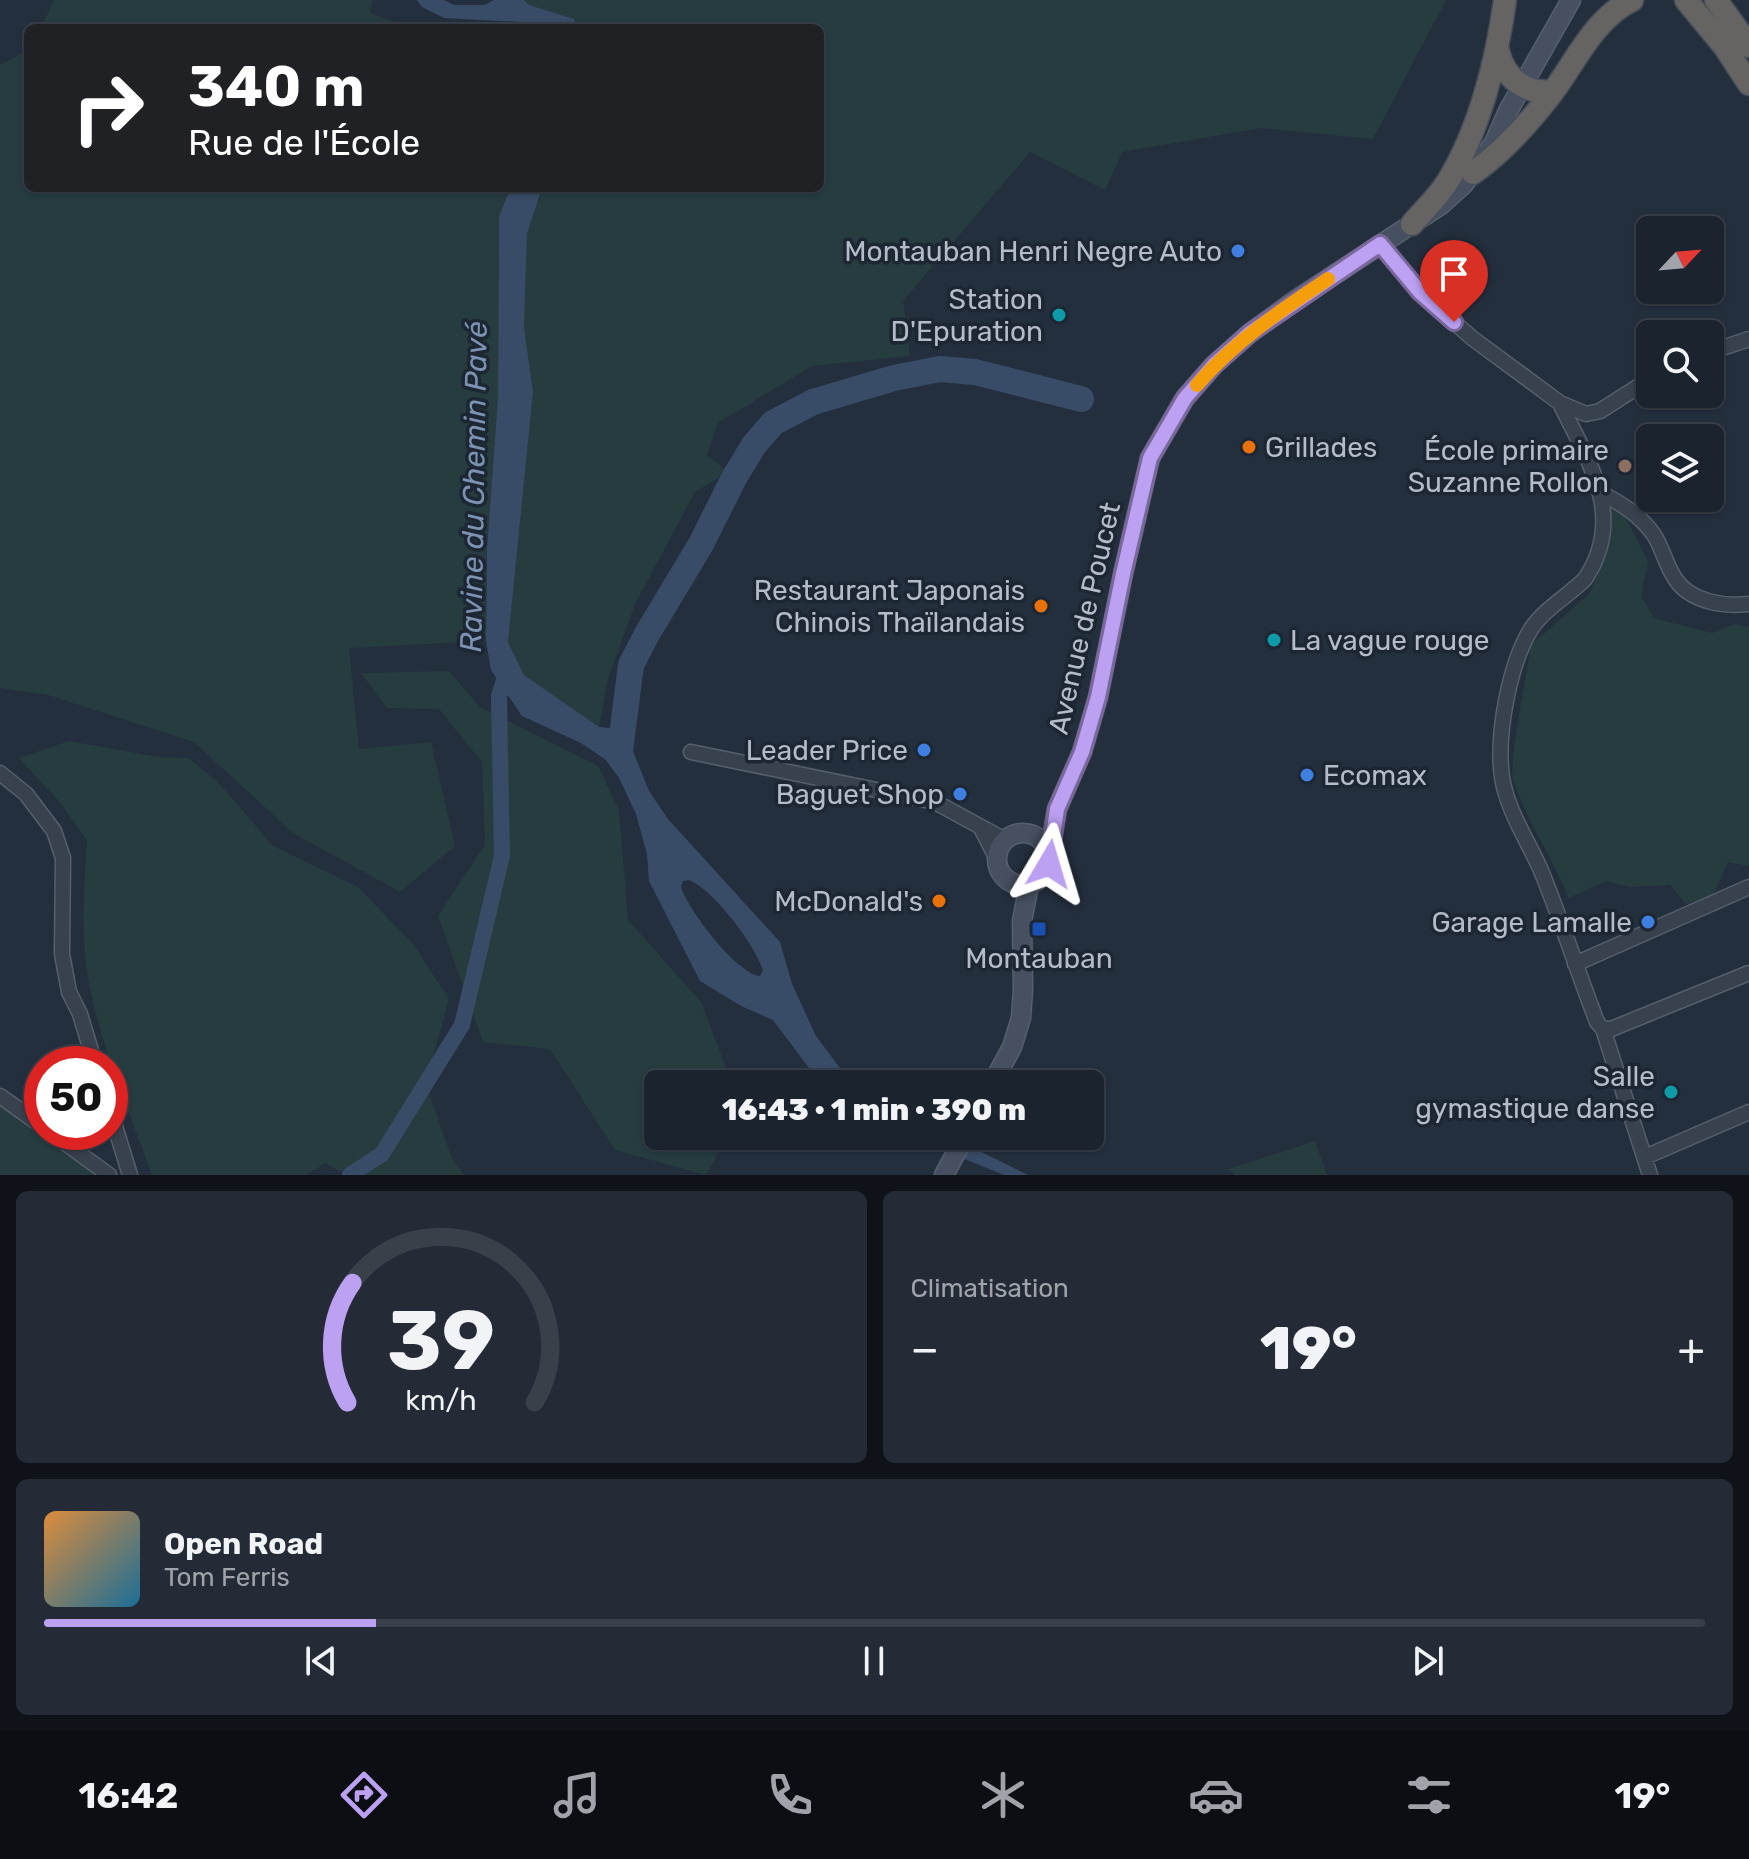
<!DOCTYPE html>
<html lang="fr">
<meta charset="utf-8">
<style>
body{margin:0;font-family:Rubik,sans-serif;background:#242b36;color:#f1f3f6;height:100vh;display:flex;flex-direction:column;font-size:30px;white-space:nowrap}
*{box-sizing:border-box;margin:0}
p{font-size:26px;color:#a0a4aa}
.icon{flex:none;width:44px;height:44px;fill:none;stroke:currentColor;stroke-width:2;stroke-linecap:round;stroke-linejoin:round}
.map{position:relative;height:1175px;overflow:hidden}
.drawer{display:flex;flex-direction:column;gap:16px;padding:16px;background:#0f1319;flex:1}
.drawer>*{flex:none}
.guide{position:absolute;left:24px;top:24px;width:800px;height:168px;border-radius:12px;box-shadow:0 2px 6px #0004,0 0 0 2px #39404a;background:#202124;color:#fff;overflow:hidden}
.needle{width:52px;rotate:64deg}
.fabs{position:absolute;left:1636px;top:216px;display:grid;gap:16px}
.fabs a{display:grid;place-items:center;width:88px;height:88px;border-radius:12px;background:#1b232e;box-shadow:0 2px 6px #0004,0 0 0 2px #39404a;font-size:40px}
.speed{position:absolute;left:24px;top:1046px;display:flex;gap:16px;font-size:40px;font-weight:700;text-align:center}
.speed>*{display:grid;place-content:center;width:104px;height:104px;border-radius:50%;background:#1b232e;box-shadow:0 2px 6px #0004,0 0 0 2px #39404a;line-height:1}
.speed .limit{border:12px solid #d22;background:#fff;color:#111}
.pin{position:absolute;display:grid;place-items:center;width:68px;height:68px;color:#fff;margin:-82px -34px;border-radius:50% 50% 50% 0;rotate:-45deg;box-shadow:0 0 8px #0007}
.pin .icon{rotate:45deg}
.me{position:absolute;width:88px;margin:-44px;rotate:7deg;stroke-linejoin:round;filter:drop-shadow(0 0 6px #0008)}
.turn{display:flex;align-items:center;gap:28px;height:168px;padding:0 32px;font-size:36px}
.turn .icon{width:104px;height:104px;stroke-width:2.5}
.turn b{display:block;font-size:56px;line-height:68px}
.big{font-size:60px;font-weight:800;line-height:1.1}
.drawer .widget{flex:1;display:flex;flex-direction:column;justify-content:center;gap:12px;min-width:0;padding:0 28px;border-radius:12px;background:#242b36}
.drawer .dial{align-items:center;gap:0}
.dial svg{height:208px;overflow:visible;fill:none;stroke:#39404a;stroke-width:7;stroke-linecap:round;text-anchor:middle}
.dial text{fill:#f1f3f6;stroke:none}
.song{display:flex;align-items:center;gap:24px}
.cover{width:96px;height:96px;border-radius:12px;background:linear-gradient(135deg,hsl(30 70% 55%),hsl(200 70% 35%))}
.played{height:8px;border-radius:4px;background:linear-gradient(90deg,#bca0f2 20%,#39404a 20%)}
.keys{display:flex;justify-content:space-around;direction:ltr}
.heat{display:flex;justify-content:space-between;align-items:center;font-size:44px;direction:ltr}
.drawer .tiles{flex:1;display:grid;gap:16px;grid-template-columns:1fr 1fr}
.widget:last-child{grid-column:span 2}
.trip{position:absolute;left:644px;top:1070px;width:460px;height:80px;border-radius:12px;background:#1b232e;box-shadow:0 2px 6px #0004,0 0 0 2px #39404a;font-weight:800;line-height:80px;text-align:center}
.tab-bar{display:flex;height:128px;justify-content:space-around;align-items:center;background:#0b0e12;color:#a0a4aa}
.tab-bar .icon{width:56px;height:56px}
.tab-bar .on{color:#bca0f2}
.tab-bar b{font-size:36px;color:#f1f3f6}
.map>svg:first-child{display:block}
.green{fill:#263c3f}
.water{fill:#394c67;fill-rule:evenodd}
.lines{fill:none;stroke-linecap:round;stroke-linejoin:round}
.canal{stroke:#394c67;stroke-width:16}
.river{stroke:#394c67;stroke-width:26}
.minor-casing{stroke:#565f6c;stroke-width:17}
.secondary-casing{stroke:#565f6c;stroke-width:21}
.trunk-casing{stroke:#434c59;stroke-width:25}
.minor{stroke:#38414e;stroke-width:14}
.secondary{stroke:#465061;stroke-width:18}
.trunk{stroke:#656462;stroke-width:22}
.route-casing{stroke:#7a689d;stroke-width:20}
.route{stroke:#bca0f2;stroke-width:14}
.slow{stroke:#f59e0b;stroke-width:14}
.shop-dot{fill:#3f7fe0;stroke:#1d2633;stroke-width:3}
.culture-dot{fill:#0f9aa8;stroke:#1d2633;stroke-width:3}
.food-dot{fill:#e8710a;stroke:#1d2633;stroke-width:3}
.education-dot{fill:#8d6e63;stroke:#1d2633;stroke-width:3}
.transit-dot{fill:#1a4fb4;stroke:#1d2633;stroke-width:3}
.labels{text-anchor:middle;stroke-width:7;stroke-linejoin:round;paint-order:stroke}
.poi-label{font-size:28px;fill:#b4bcc9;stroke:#1d2633;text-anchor:end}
.street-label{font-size:28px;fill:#b4bcc9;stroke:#1d2633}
.water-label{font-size:30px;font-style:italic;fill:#7c92b1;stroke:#1d2633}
</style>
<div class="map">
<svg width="1749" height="1175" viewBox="0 0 1749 1175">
<rect width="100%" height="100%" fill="#242f3e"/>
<!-- green -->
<path class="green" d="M54 0H372L370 13 411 28H41Z
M524 0H1446L1373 139 1261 128 1122 152 1105 190 1030 152 903 301 910 356 812 366 718 423 707 455 728 472 695 492 636 602 608 678 599 728 524 675 508 642 533 392 524 327 527 234 542 188H820V28H577L573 19 529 5Z
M28 50V188H510L499 217 498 397 487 549 486 641 349 648 359 749 431 742 455 846 400 892 293 833 194 742 48 695 0 688V65Z
M1610 504 1620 507 1648 561 1641 596 1654 618 1712 633 1735 624 1749 627V866L1728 862 1713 895 1686 904 1670 885 1629 887 1606 881 1569 898C1552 858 1527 821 1513 780 1508 768 1528 666 1531 645L1589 594 1607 554Z
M449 671 480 707 598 766 619 810 628 920 701 1002 732 1084H658V1136H728L706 1175 615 1150 550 1049 483 1042 438 916 485 845 482 762 439 709 387 708 361 673Z
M69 741 158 757 188 758 217 781 273 846 358 887 413 944 449 999 426 1083 450 1154 464 1175H347L325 1163 306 1175H152C130 1113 100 1046 89 982 80 935 84 887 87 840L57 799 19 758Z
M0 1099 104 1175H0Z
M1315 1141 1327 1175H1234L1229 1169Z"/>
<!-- water -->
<path class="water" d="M417 0H444L454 5H484L494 0H524L529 5 574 19 577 28H537L522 22 444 18 422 7Z
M510 188H542L527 234 524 327 533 392 508 642 524 675 599 727 609 728 633 751 649 791 668 819 780 942 792 984 816 1036 840 1068 860 1084H821L773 1020 741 1006 700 981 649 881 647 854 636 814 619 778 606 760 581 743 522 716 491 670 486 641 487 549 498 397 499 217ZM689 880C714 890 755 945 763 970L760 976C737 974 688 910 681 887L683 881Z
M908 1136H949L1028 1175H1004Z"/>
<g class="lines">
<!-- canal -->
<path class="canal" d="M350 1175 382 1154 462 1025 502 856 499 696 505 677"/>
<!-- river -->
<path class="river" d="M620 751 631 665 647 634 701 544 734 478 754 445 773 423 813 402 894 378 940 369 975 372 1081 399"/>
<defs>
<path id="minor" d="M1380 244 1420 292 1472 338 1560 403 1586 414 1600 411 1650 379
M1710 352 1749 339
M1560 403C1588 462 1627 516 1585 579 1568 596 1544 609 1531 629 1509 665 1496 736 1502 777 1507 811 1529 842 1542 873 1562 922 1578 973 1597 1022L1603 1029 1650 1175
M1601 493C1622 504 1640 515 1654 535 1663 549 1666 566 1676 580 1691 602 1725 607 1749 604
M691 752 935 802 1005 840
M0 773 26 794 54 831 63 858 62 954 69 992 80 1014 95 1064
M982 830 997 859
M1575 964 1749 887
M1603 1029H1611L1749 973
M0 1096 42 1126
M110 1110 130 1175
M50 1132 109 1175
M1645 1157 1749 1112"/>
<path id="secondary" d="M997 859a26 26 0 1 1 52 0a26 26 0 1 1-52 0Z
M1049 854 1057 809 1082 752 1098 697 1123 574 1150 458 1185 398 1214 365 1250 333 1297 299 1441 205 1464 184 1494 143 1508 111 1571 0
M992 1084 1012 1047 1021 1018 1023 990 1022 921 1029 885
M944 1175 965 1136"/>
<path id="trunk" d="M1686 0 1724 46 1749 84
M1716 0 1749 46
M1498 51C1505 79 1525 94 1553 91
M1473 173C1504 151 1529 123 1552 93 1576 61 1594 19 1632 0
M1412 224C1424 210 1438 197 1448 181 1480 129 1497 59 1505 0"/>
</defs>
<!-- minor casing -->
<use href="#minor" class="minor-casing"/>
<!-- secondary casing -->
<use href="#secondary" class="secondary-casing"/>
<!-- trunk casing -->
<use href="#trunk" class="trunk-casing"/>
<!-- minor -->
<use href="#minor" class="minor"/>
<!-- secondary -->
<use href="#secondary" class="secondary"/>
<!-- trunk -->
<use href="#trunk" class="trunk"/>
</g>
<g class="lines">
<defs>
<path id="route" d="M1049 864 1057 809 1082 752 1098 697 1123 574 1150 458 1185 398 1214 365 1250 333 1380 244 1420 292 1454 322"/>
</defs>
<!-- route casing -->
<use href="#route" class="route-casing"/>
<!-- route -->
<use href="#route" class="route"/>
<!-- slow -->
<path class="slow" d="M1197 385C1234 342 1281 310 1328 279"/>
</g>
<!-- markers -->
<g class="shop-dot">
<circle cx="1238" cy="251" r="8"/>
<circle cx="924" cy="750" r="8"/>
<circle cx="1307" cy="775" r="8"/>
<circle cx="960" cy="794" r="8"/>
<circle cx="1648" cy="922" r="8"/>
</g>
<g class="culture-dot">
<circle cx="1059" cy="315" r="8"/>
<circle cx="1274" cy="640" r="8"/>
<circle cx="1671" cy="1092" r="8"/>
</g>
<g class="food-dot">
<circle cx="1249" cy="447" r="8"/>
<circle cx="1041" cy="606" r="8"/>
<circle cx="939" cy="901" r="8"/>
</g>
<circle class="education-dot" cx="1625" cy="466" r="8"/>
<rect class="transit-dot" x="1031" y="921" width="16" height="16" rx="4"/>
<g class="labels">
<!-- poi labels -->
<g class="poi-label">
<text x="1222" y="261">Montauban Henri Negre Auto</text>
<text x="1043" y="309">Station<tspan x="1043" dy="32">D'Epuration</tspan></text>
<text x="1265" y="457" text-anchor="start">Grillades</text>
<text x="1609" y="460">École primaire<tspan x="1609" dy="32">Suzanne Rollon</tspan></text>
<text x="1025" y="600">Restaurant Japonais<tspan x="1025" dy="32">Chinois Thaïlandais</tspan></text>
<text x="1290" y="650" text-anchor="start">La vague rouge</text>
<text x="908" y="760">Leader Price</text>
<text x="1323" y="785" text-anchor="start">Ecomax</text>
<text x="944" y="804">Baguet Shop</text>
<text x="923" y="911">McDonald's</text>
<text x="1632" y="932">Garage Lamalle</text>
<text x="1039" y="968" text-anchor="middle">Montauban</text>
<text x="1655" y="1086">Salle<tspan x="1655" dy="32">gymastique danse</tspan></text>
</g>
<!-- street labels -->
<g class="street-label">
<text transform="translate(1084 618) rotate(-77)" y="10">Avenue de Poucet</text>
</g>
<!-- water labels -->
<g class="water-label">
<text transform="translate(474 487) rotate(-89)" y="10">Ravine du Chemin Pavé</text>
</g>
</g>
</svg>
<div class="fabs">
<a><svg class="needle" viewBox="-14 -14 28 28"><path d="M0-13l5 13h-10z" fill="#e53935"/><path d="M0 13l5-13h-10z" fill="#a0a4aa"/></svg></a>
<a><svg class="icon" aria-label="search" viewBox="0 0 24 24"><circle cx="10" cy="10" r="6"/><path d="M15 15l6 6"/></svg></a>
<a><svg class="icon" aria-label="layers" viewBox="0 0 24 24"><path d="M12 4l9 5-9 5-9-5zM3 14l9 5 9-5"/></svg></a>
</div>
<div class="speed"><div class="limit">50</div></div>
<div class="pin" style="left:1454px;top:322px;background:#d93025"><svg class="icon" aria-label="arrive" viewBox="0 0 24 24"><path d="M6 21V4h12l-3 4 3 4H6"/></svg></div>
<svg class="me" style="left:1049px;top:864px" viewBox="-20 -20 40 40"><path d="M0-17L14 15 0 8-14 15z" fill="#bca0f2" stroke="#fff" stroke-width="4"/></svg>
<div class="trip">16:43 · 1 min · 390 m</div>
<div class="guide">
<div class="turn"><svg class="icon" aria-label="right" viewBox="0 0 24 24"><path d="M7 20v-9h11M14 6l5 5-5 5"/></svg><div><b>340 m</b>Rue de l'École</div></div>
</div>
</div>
<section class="drawer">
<div class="tiles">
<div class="widget dial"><svg viewBox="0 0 100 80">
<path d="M14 69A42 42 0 1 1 86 69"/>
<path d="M14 69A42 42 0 0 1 16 23" stroke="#bca0f2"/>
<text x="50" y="56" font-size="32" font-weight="700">39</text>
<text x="50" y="72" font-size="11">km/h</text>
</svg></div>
<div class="widget"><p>Climatisation</p>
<div class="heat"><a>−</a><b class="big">19°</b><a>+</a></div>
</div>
<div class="widget">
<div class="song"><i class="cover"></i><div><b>Open Road</b><p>Tom Ferris</p></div></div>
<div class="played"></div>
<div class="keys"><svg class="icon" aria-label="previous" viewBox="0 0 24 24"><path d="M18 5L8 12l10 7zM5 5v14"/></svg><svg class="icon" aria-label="pause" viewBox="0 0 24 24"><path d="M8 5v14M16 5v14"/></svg><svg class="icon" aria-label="next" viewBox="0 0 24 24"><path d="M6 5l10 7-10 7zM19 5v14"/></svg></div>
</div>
</div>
</section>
<nav class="tab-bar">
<b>16:42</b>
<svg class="icon on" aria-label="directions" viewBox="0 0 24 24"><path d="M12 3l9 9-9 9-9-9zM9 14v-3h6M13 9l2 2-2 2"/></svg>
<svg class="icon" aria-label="music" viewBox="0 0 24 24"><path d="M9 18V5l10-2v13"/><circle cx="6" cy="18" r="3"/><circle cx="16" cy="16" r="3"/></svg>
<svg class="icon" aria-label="phone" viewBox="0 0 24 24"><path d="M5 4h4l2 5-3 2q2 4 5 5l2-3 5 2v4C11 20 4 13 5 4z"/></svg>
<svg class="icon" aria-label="climate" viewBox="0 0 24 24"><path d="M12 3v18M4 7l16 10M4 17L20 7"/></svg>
<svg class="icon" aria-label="car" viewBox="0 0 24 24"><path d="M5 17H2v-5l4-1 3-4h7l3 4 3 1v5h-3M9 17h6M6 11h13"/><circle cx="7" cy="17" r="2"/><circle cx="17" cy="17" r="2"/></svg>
<svg class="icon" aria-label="filters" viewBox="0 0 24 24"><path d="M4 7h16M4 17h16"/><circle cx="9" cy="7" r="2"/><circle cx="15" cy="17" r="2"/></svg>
<b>19°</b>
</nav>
